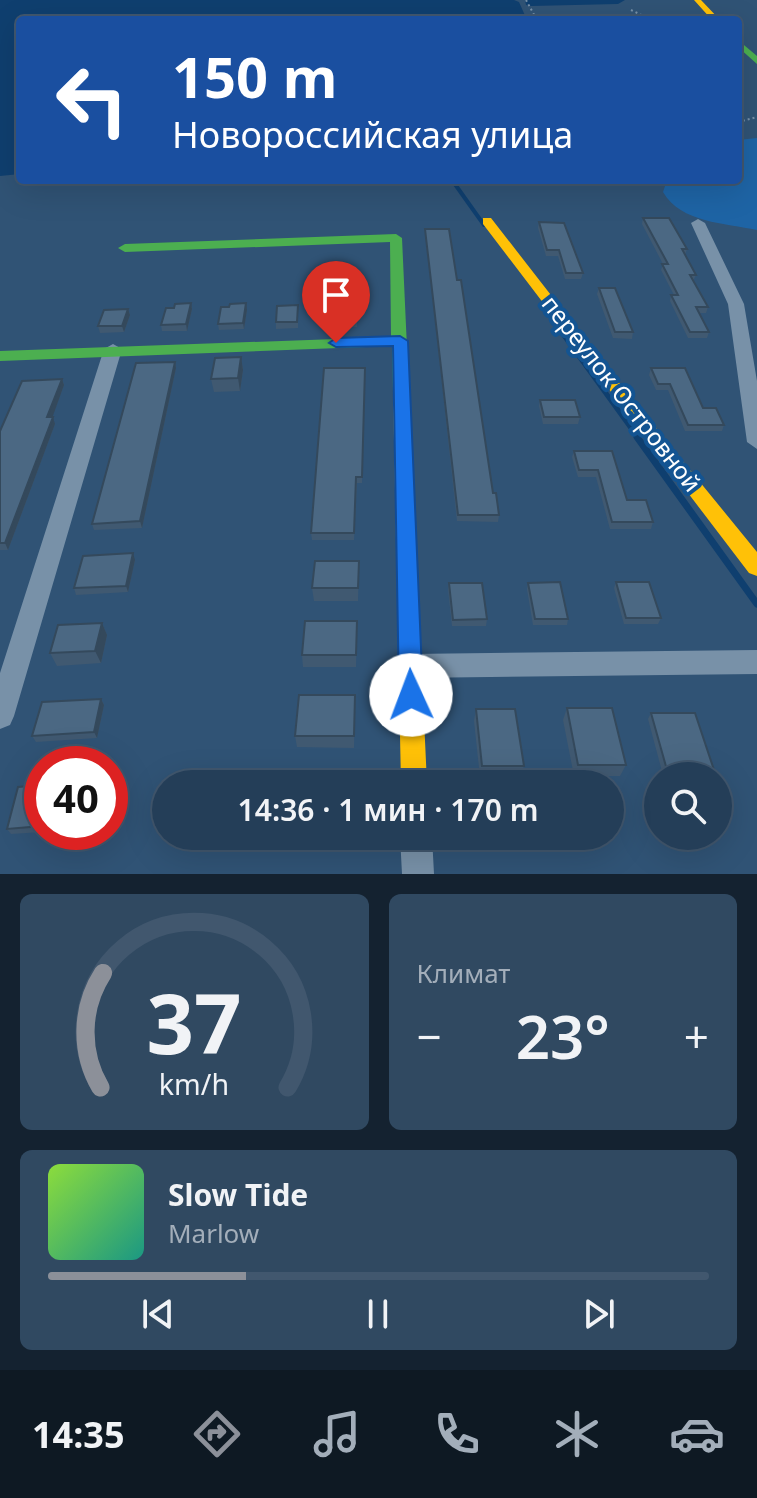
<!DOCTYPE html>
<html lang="ru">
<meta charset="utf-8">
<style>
body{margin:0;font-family:"Noto Sans",sans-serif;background:#304961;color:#f1f3f6;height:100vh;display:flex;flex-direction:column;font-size:30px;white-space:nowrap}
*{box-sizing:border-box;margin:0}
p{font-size:26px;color:#a3aeba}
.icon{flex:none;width:44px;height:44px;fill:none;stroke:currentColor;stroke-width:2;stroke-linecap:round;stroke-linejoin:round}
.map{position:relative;height:874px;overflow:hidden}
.side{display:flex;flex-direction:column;gap:20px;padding:20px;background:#142230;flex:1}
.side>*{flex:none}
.top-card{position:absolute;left:16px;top:16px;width:726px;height:168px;border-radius:8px;box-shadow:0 8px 32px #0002,0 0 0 2px #41576e;background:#1a4fa0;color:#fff;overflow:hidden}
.buttons{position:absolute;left:644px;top:762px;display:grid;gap:16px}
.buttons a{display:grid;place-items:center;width:88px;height:88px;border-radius:50%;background:#243e58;box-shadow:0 8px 32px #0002,0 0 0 2px #41576e;font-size:40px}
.speed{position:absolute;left:24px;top:746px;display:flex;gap:16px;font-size:40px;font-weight:700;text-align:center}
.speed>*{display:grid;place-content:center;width:104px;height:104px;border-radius:50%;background:#243e58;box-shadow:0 8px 32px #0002,0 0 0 2px #41576e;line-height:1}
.speed .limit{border:12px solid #d22;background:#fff;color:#111}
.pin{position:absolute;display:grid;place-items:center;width:68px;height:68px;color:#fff;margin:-82px -34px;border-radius:50% 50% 50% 0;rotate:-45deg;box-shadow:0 0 8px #0007}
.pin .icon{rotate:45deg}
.me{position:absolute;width:88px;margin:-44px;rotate:358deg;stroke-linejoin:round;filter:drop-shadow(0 0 6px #0008)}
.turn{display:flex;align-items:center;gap:28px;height:168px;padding:0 24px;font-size:36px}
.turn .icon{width:104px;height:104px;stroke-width:2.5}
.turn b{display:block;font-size:56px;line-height:68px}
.big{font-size:60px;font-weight:600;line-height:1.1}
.side .tile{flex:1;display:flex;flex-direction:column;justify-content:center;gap:12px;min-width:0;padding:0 28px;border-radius:12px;background:#304961}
.side .dial{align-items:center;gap:0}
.dial svg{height:208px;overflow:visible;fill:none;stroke:#41576e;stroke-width:7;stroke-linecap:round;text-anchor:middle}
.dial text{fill:#f1f3f6;stroke:none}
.song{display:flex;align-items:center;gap:24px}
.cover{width:96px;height:96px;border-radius:12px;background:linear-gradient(135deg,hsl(90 70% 55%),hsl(170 70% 35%))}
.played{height:8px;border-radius:4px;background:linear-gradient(90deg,#8c9099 30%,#41576e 30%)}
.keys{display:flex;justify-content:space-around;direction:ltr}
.heat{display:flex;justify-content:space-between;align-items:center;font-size:44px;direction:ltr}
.side .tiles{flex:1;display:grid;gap:20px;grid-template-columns:1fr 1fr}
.tile:last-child{grid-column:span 2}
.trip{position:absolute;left:152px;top:770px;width:472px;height:80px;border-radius:40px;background:#243e58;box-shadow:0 8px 32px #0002,0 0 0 2px #41576e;font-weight:600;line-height:80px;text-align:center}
.tab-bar{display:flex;height:128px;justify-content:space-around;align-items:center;background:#0e1923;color:#a3aeba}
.tab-bar .icon{width:56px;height:56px}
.tab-bar .selected{color:#8c9099}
.tab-bar b{font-size:36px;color:#f1f3f6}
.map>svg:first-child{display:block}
.green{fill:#1e64a5}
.water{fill:#0f3f6f}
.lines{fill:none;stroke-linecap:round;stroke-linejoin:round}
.stream-far2{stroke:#0f3f6f;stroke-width:4}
.stream-far1{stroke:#0f3f6f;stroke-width:5}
.stream{stroke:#0f3f6f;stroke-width:7}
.river{fill:#0f3f6f;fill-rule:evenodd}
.path{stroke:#7891a8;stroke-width:2;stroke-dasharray:2 3;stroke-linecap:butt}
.street{fill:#7891a8;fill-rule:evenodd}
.fast{fill:#4caf50;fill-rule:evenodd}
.slow{fill:#ffc107;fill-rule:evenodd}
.wall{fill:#405971}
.shaded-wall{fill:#34495c}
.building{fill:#4b6883;stroke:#34495c;stroke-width:2}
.route{fill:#1a73e8;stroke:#114b97;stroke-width:2}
.labels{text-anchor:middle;stroke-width:8;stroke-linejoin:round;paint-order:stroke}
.street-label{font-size:24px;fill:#fff;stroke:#135492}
</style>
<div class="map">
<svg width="757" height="874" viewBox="0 0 757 874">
<rect width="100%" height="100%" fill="#305375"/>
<!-- green -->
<path class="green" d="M757 138V230C725 223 681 223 663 192L667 180H738V140Z"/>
<!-- water -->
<path class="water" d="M0 0H514L519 2 527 20H20V174L0 176Z"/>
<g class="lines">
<!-- stream-far2 -->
<path class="stream-far2" d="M452 180 484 225"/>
<!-- stream-far1 -->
<path class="stream-far1" d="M563 334 639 439"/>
<!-- stream -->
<path class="stream" d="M637 437 757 604"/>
<!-- river -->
<path class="river" d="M525 0H625L618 4 531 6 526 5Z"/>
<!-- path -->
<path class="path" d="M526 0 537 20
M631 10 652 20
M738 122 757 117"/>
<!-- street -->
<path class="street" d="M698 219 705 223 744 304 757 381V449L747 442 728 304 691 223Z
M113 344 122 349 14 716 10 725 0 729V673L104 349Z
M757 650V674L410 678 401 674 397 666 401 658 410 654Z
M400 836H432L434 874H402Z"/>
<!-- fast -->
<path class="fast" d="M738 40 757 56V64L738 47Z
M396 234 402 238 409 392 407 396H395L393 392 392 346 0 361V351L391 337 390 242 125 252 118 248 125 244Z"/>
<!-- slow -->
<path class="slow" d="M694 0H701L720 20H712Z
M483 218H491L624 389 757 552V576L749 573 483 224Z
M401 387 409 392 427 784H401L393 392Z"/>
</g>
<!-- wall -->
<path class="wall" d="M643 218 687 249 685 255 696 275 693 281 708 307 706 313H699L709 332 707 338H688L670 301 671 295H674L661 270 663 264 642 224Z
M539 222 583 273 581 279H565L558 256H546L538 228Z
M425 229 499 515 498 522 457 521Z
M599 288 633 332 632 339 613 338 597 294Z
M357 298V327H330L329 315Z
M191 303 192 309 187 331H162L161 325 174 308Z
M246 303 247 310 244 329 219 330 218 324 229 307Z
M298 305V328L276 329V322Z
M128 309 130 315 124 332 100 333 98 326Z
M241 357 243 370 240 391 214 392 211 379Z
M175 362 176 368 142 528 94 530 92 524Z
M365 368 362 483H357L354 540H312L311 533Z
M651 368 724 425 722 431H685L668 390H656L649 375Z
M62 379 64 385 52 417 55 424 8 550H0V431Z
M540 400 580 417 578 424H543L539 406Z
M574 451H612L627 500 653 522 651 529H610L596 477H578L572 457Z
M135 560 128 592 76 595 74 588Z
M359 561 358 601H314L312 588Z
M616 582 661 618 658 624H624L614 588Z
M449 583 487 619 486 626H452L448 589Z
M528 583 568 619 567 625H533L527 589Z
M357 621 356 667H303L302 655Z
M102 623 107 635 101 663 57 666 50 653Z
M355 695 354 748 297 747 295 736Z
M101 699 104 705 97 738 36 742 32 736Z
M567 708 626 765 620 776H574L563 720Z
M476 709 524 766 520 777H480L474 721Z
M651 713 714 770 710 775H663L648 719Z
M42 785V832L11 834 7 829Z"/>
<!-- shaded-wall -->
<path class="shaded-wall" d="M191 303 192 309 187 331 186 324Z
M246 303 247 310 244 329 243 323Z
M128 309 130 315 124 332 122 326Z
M241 357 243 370 240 391 238 378Z
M175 362 176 368 142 528 140 521Z
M62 379 64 385 50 424 47 417Z
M53 417 55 424 8 550 5 543Z
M133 553 135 560 128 592 126 586Z
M102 623 107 635 101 663 95 651Z
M101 699 104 705 97 738 94 732Z"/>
<!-- building -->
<path class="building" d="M643 218H669L687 249H682L696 275H690L708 307H696L709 332H690L671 295H678L662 264H668Z
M539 222 564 223 583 273H566L559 250H547Z
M425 229H449L457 280H461L493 493H496L499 515H458Z
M599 288H615L633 332H615Z
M357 298V315H329V299Z
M191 303 186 324 161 325 166 308H174L175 304Z
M246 303 243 323 218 324 221 307H229L230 304Z
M298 305 297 322H276L277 306Z
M128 309 122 326H98L104 310Z
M241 357 238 378 211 379 215 358Z
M175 362 140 521 92 524 136 363Z
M324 368H365L362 477H356L354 533H311Z
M651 368H685L703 408H716L724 425H688L670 384H658Z
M62 379 47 417H53L5 543H0V431L22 381Z
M540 400H575L580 417H544Z
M574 451H612L627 500H646L653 522H612L598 470H579Z
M133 553 126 586 74 588 83 556Z
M315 561H359L358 588H312Z
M560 582 568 619H535L528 583Z
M616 582H649L661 618H626Z
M449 583H482L487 619 453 620Z
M305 621H357L356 655H302Z
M102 623 95 651 50 653 58 625Z
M299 695H355L354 736H295Z
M101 699 94 732 32 736 42 702Z
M567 708H612L626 765H578Z
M476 709H515L524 766H482Z
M651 713H695L714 770H667Z
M42 785V826L7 829 18 787Z"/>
<!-- route -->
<path class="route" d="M400 336 408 341 423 695 420 704 411 707 402 704 399 695 393 346 336 347 329 343 336 338Z"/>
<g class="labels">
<!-- street labels -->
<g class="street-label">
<text transform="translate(621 394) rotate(52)" y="8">переулок Островной</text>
</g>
</g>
</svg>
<div class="buttons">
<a><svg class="icon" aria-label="search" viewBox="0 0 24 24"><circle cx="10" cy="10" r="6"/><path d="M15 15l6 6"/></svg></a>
</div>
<div class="speed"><div class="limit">40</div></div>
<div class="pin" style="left:336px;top:343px;background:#d93025"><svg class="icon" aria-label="arrive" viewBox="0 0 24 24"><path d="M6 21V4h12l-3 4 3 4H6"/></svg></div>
<svg class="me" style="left:411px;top:695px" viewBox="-20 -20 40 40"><circle r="19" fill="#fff"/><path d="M0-13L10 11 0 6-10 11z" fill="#1a73e8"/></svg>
<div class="trip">14:36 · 1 мин · 170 m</div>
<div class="top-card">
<div class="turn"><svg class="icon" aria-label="left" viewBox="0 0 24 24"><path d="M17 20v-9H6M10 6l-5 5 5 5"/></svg><div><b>150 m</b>Новороссийская улица</div></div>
</div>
</div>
<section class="side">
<div class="tiles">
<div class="tile dial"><svg viewBox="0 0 100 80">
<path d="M14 69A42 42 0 1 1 86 69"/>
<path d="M14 69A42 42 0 0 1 15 25" stroke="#8c9099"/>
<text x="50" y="56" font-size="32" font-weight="700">37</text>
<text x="50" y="72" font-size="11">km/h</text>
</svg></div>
<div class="tile"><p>Климат</p>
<div class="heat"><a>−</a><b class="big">23°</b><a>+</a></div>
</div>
<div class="tile">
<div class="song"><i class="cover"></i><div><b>Slow Tide</b><p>Marlow</p></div></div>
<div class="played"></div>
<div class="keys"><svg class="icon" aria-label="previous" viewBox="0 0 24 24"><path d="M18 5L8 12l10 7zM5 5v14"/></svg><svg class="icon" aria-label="pause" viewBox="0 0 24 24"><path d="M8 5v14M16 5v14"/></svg><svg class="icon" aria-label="next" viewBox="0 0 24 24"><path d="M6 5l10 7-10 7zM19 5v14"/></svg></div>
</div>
</div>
</section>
<nav class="tab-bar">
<b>14:35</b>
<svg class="icon selected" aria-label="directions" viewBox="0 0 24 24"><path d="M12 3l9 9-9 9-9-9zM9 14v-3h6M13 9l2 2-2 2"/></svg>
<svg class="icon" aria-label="music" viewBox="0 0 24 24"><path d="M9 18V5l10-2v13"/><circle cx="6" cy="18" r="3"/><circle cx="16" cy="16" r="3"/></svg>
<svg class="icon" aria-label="phone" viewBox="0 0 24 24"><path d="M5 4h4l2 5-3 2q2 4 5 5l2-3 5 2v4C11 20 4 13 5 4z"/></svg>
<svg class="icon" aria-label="climate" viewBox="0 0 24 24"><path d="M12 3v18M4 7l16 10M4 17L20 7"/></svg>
<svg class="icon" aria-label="car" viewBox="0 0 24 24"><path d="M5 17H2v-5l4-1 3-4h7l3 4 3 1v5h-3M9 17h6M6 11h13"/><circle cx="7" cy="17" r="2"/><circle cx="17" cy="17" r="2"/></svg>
</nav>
